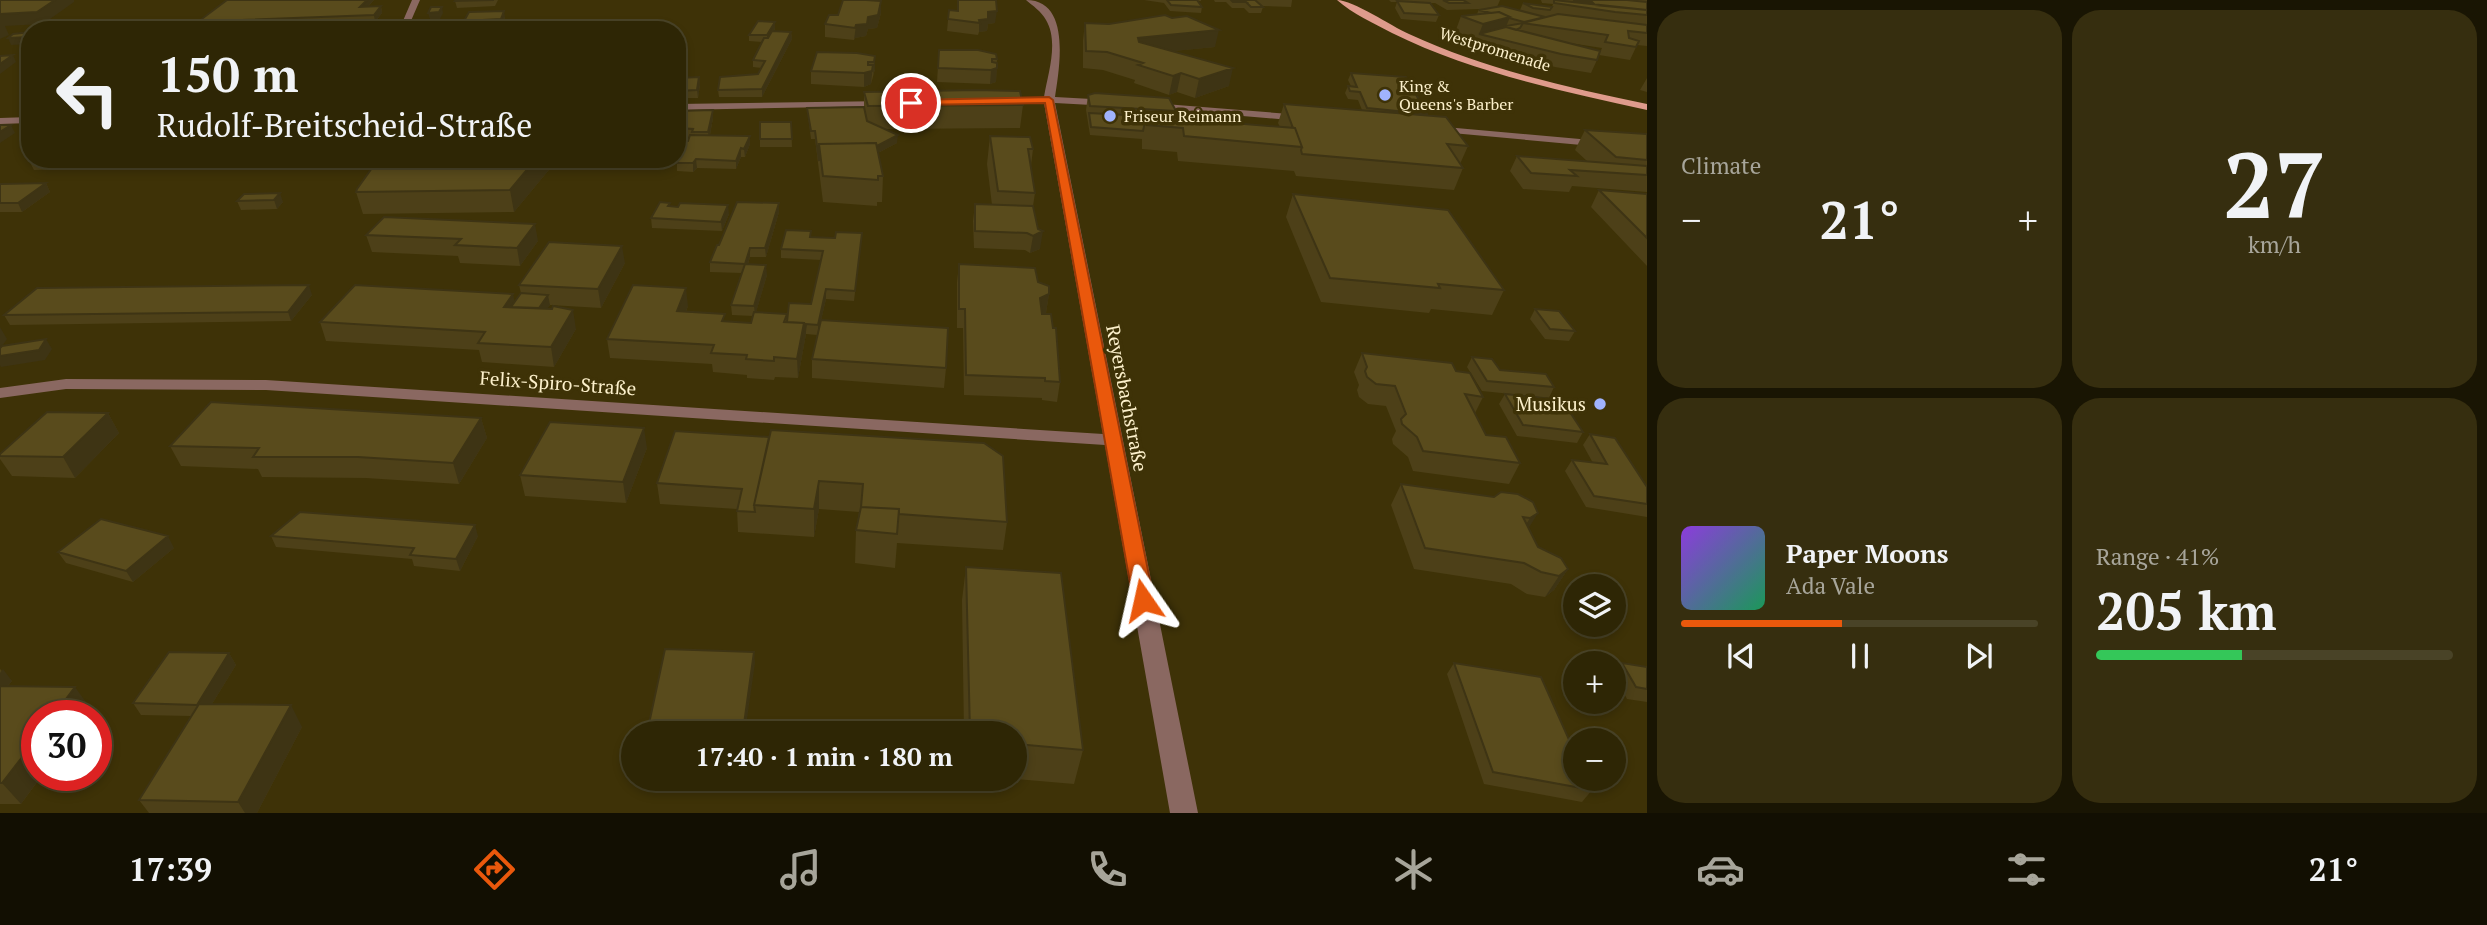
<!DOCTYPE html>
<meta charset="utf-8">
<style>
body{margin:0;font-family:"PT Serif",serif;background:#362e0f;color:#f1f3f6;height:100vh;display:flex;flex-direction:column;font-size:26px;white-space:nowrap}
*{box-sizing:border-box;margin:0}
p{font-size:23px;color:#a7a59a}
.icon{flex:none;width:38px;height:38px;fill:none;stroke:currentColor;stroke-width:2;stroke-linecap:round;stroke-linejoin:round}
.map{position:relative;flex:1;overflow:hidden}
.panel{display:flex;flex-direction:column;gap:10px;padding:10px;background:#191503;width:840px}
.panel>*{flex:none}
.hud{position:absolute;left:21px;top:21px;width:665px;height:147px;border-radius:28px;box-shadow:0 4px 10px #0003,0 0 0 2px #494327;background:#2e2605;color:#f1f3f6;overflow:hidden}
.buttons{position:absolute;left:1563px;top:574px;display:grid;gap:14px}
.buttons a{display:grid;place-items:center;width:63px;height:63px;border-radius:50%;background:#2e2605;box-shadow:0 4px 10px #0003,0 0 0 2px #494327;font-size:35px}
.speed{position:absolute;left:21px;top:700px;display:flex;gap:14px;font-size:35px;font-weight:700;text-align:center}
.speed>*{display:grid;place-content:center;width:91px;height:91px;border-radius:50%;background:#2e2605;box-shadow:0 4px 10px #0003,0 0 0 2px #494327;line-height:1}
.speed .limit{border:10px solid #d22;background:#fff;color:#111}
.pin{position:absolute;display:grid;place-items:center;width:60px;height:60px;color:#fff;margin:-30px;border:4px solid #fff;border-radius:50%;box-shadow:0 2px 7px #0007}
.me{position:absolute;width:77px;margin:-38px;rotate:349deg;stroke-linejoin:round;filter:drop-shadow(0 0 5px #0008)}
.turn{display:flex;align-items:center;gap:24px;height:147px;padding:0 21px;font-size:32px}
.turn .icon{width:91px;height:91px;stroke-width:2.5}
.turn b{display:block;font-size:49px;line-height:60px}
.big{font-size:52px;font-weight:800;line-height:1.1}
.panel .tile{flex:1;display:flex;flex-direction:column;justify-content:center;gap:10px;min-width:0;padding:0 24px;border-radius:28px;background:#362e0f}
.panel .dial{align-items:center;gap:0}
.dial b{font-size:91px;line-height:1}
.song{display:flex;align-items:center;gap:21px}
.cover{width:84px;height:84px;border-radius:10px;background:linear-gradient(135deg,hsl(270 70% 55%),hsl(150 70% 35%))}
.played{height:7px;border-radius:4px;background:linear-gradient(90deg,#ea580c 45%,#494327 45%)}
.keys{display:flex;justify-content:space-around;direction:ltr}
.heat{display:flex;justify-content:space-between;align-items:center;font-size:38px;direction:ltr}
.charge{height:10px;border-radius:5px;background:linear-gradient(90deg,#34c759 41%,#494327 0)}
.panel .tiles{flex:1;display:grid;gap:10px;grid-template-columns:repeat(2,1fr)}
.trip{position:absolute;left:621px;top:721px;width:406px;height:70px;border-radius:35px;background:#2e2605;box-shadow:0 4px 10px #0003,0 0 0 2px #494327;font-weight:800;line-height:70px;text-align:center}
.tab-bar{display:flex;height:112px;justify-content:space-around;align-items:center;background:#120f02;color:#a7a59a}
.tab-bar .icon{width:49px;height:49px}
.tab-bar .selected{color:#ea580c}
.tab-bar b{font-size:32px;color:#f1f3f6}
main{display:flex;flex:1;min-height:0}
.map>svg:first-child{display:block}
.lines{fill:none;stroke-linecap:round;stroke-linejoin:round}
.minor{fill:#8a6861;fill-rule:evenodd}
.major{fill:#df9b8c;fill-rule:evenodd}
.wall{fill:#4d4018}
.shaded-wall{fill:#3e3414}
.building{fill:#594b1c;stroke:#3e3414;stroke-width:2}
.route{fill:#ea580c;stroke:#983908;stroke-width:2}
.poi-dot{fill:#a0b3fd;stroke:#3e3207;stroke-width:2.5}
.labels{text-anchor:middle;stroke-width:7;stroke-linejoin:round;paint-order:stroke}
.far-street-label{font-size:16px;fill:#fcf0cb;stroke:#3e3207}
.far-poi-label{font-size:16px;fill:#fcf0cb;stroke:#3e3207;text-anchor:start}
.street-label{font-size:19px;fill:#fcf0cb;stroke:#3e3207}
.poi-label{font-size:19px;fill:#fcf0cb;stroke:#3e3207;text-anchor:end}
</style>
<main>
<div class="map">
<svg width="1647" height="813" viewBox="0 0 1647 813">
<rect width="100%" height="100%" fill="#3e3207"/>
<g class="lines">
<!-- minor -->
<path class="minor" d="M412 0H420L407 30H399Z
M1026 0C1072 0 1059 70 1055 97L1110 100 1115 103 1110 106 1055 103 1198 813H1170L1105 445 266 390 66 389 0 398V388L66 379 266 380 1103 434 1044 103 998 104 993 101 998 98 1044 97C1048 73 1059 42 1046 20 1041 11 1033 6 1026 0Z
M890 101V105L886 106 677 110V104Z
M1152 103 1302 115 1307 118 1302 121 1148 108V104Z
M30 117V123L0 124V118Z
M1434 126 1647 145V151L1430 131 1429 129Z"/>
<!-- major -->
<path class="major" d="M1337 0C1353 0 1391 26 1409 34 1484 69 1567 87 1647 104V110C1561 91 1471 72 1392 33 1373 23 1353 14 1337 0Z"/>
</g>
<!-- wall -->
<path class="wall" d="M227 0H374L368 7 381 6 382 13 375 22 253 26V27L250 30H212L211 27 201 28 199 21Z
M498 0 495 6 457 8 455 1Z
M957 0 995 23 988 24 987 31 979 32 978 35 947 31 949 10H957Z
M1144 0H1201V1H1198L1202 7 1201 13 1170 11 1164 3Z
M1214 0H1292V1L1291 7 1262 6 1263 7 1261 13H1249L1244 8H1232L1226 2H1215Z
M1389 0H1500L1497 7 1525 12 1520 10 1523 3 1552 7 1553 4 1542 3 1541 0H1647V46L1637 45 1630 60 1599 55 1602 48 1570 43 1597 60 1591 73 1555 67 1474 46 1453 38 1461 16 1477 14 1479 9 1447 10 1435 3H1431L1439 15 1436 22 1401 19 1395 8 1397 2H1391Z
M881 13 877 28 868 29 866 36 855 38 854 40 825 37V24L838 15Z
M505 17 502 26 465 27 464 21Z
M1085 23 1215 47 1172 51 1229 86 1195 98 1177 92 1169 95 1134 83 1135 80 1103 70 1083 68V40Z
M775 28 774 31 791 32 792 39 762 97H719L718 90 758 74 762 68 753 67V60L762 42 749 41V35Z
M939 50 997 59 996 82 990 84 937 82Z
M875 56V69L871 84 864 87 811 84V71Z
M1351 73 1427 114 1426 115 1468 146 1460 164 1463 168 1454 190 1296 176 1294 171 1178 161 1177 152 1142 149V139L1090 135 1086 110 1088 95 1176 111 1175 118 1280 127 1278 123 1284 104 1362 110 1358 100 1348 99 1345 93 1348 86H1351L1348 80Z
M699 77 700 85 698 98H677V78Z
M1647 78V92L1640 90Z
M864 92 1023 105 1020 128 885 129 897 143 878 153 883 176 882 202H877V206L823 202 815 139H811L807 108 864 107Z
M677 111 713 118 710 135 750 144 745 157H741L736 169 697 168 693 172 677 171V163L622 164V159H677V141H688L689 137 677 136Z
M791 122 792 147H760V139Z
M1585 130 1647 134V192L1572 186 1569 192 1523 189 1510 171 1517 156 1587 161 1575 150Z
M990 136 1033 149 1031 166 1035 193 1033 206 1040 249 1030 253 1025 250 974 248 973 221 975 204 992 205 987 164Z
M30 142V159H87L74 169 34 170 22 147Z
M494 159H558L514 212 363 214 356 192 490 163Z
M46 183 50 192 22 212H0V184Z
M1599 190 1647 194V266L1591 207Z
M244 194 283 202 277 209 241 210 237 201Z
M1293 194 1504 290 1492 315 1431 309 1429 313 1321 302 1286 217Z
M670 203V207L729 214 722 231 652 228 651 218Z
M779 212 766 257H750L748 264 767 275 756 312 787 314 811 304 821 260 781 258V249L811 231V237L835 238 862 233 854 301 826 299 821 320 946 368 944 388 812 378V359L817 335 806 334 798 378 775 377 774 380 747 378V375L713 372 712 364 610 358 607 339 688 306 686 312 725 322 751 323 753 316 732 315 731 305 742 273 710 272V262L719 245Z
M366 235 538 241 520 266 460 263 458 256 372 252Z
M625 263 601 308 550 305 547 308 576 329 554 367 482 362 479 350 326 341 320 322 515 302 521 293 519 285Z
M959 264 1038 282 1049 294 1046 313 1042 314 1060 382 1057 402 1042 400V398L964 395 963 328H957V282Z
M312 295 291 321 10 325 4 315Z
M1535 309 1575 331 1569 341 1545 339 1530 319Z
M1362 353 1456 371 1483 397 1475 413 1486 435 1520 463 1509 484 1413 471 1408 457 1393 444 1392 439 1396 431 1386 406 1368 404 1359 397 1357 390 1359 385 1354 372Z
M1472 357 1500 370 1554 387 1549 398 1482 391 1467 367Z
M1505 394 1583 432 1577 443 1517 436 1499 404Z
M108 413 119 433 75 478 12 476 0 459V454Z
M481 418 487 438 459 484 366 478 262 477 258 469 181 466 170 446Z
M675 431 1007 522 1003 550 897 543 895 568 855 563 856 530 859 512 819 509 814 537 738 532 737 509 660 504 657 483Z
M1590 434 1647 487V517L1586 507 1565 471 1572 460 1593 463 1583 445Z
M647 448 626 503 525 496 520 475Z
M1401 484 1533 502 1529 528 1538 547 1568 569 1554 590 1545 597 1527 594 1511 584 1414 569 1391 505Z
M271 536H478L460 571 414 566 412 559 276 547Z
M174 548 133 582 66 563 58 552Z
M966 567 1083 750 1074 784 1015 779V733H964L962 600Z
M229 653 236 665 212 704 302 727 257 813H149L139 800 191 716 141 715 133 703Z
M1454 663 1592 790 1582 802 1484 784 1447 674Z
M1622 663 1647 667V702L1627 699 1614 674Z
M0 669 12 681 8 686 91 709 21 804H0Z
M638 779H774L773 793 640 788Z"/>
<!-- shaded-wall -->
<path class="shaded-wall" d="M53 0H74V2L43 24 5 26 9 35 0 39V14Z
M367 0H374L362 13 360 7Z
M881 1V13L877 28 868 29 866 36 855 38 854 40 856 25 868 17Z
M381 6 382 13 375 22 374 15Z
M442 7 443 13 440 19H430L428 13Z
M504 11 505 17 502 26 501 19Z
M997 11 995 23 988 24 987 31 979 32V20L988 12Z
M1510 17 1501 39 1479 34 1483 24Z
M251 21 253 27 250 30H244L243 26Z
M775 22V28L768 42 767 35Z
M1219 30 1215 47 1135 55 1138 38Z
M791 32 792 39 762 97V89Z
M30 37V44L11 45 8 38Z
M13 55 16 62 0 74V64Z
M875 56V69L873 75 874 62Z
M873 65 871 84 864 87V73L868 72Z
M997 68 996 82 990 84 991 70Z
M1233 68 1229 86 1195 98 1199 79Z
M1181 73 1177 92 1169 95 1173 76Z
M699 77 700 85 698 98 697 90Z
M713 110V118L709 140 708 132Z
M11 125 15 133 0 143V132Z
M898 135 897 143 874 155V147Z
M750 136V144L745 157 744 149Z
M741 148V157L736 169V161Z
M71 159H87L74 169 69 160Z
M536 159H558L514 212 510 190Z
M696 159 697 168 693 172V163Z
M46 183 50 192 22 212 18 203Z
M280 193 283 202 277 209 274 200Z
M779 203V212L766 257 765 248Z
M728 205 729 214 722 231 721 222Z
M535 224 538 241 520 266 517 248Z
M1043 231 1040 249 1030 253 1033 236Z
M622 246 625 263 601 308 598 289Z
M750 248V257L745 273V264Z
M766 265 767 275 755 316 754 306Z
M309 285 312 295 291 321 288 312Z
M686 288 688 306 679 330 677 311Z
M826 289V299L818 335V325Z
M513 294 517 312 504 307Z
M1049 294 1046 313 1037 316 1040 298Z
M548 295 550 305 536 326 534 316Z
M573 310 576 329 554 367 551 347Z
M804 323 806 324V334L798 378 797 359Z
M0 327 7 339 0 349Z
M46 339 52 349 45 360 1 367 0 365V356Z
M108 413 119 433 75 478 63 457Z
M481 418 487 438 459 484 453 463Z
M644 428 647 448 626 503 623 482Z
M819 481V509L814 537V509Z
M1538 513 1525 534 1517 539 1530 518Z
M475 525 478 536 460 571 456 559Z
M168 536 174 548 133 582 126 571Z
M1568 569 1554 590 1545 597 1559 576Z
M754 652 755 663 745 733 744 724Z
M229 653 236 665 204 717 197 705Z
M3 669 12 681 0 695V673Z
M75 687 91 709 86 716H53Z
M291 705 302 727 257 813H245L238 802Z
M37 738V775H42L21 804 2 783Z"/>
<!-- building -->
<path class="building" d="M0 0H55L37 12 0 14Z
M227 0H367L360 7 381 6 374 15 242 20 251 21 243 26H211L221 20 199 21Z
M456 0H494L455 1Z
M843 0H866L881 1 878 15 868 17 867 24 856 25 855 28 825 24 829 15H838Z
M958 0H996L997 11 988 12V19L979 20 980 23 948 19 949 10 958 11Z
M1167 0H1197L1202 7 1171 5Z
M1231 0H1243L1246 2H1233Z
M1244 0H1255L1263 7H1251Z
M1443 0H1463L1468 3H1449Z
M1554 0 1647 10V15L1615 12 1554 3Z
M1573 0H1627L1647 2V10L1595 5 1592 2Z
M1397 1 1430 3 1439 15 1404 13Z
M1523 3 1552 7 1550 10 1533 8Z
M1502 6 1545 17 1524 22 1509 18 1510 17 1499 12 1491 13 1479 10Z
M431 7H442L439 12 428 13Z
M504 11 501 19 464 21 469 12Z
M1499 12 1510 17 1483 24 1461 16Z
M1558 14 1647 25V33L1628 31 1629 38 1639 41 1636 47 1605 42 1608 35 1523 23Z
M1165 15 1172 18 1187 16 1219 30 1138 38 1139 42 1233 68 1199 79 1181 73 1173 76 1138 65 1143 63 1107 52 1086 51 1085 23 1109 24Z
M758 21 775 22 767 35H749Z
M1523 23 1520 28 1516 30 1506 27V26Z
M113 25 108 30H74L77 27Z
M656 26 676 27 674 30H653Z
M1506 27 1600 51 1597 60 1561 54 1479 34Z
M772 31 791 32 762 89 718 90 720 77 758 74 765 61 753 60 764 38H768Z
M30 32V37L8 38 13 34Z
M939 50H978L996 54 997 59H992V62L997 63V68L991 70 938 68Z
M817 52 857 53 875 56 874 62H868V65H873L872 71 864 73 811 71Z
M13 55 0 64V56Z
M1351 73 1406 77 1427 114 1367 108 1360 92 1350 91 1348 86 1357 87Z
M699 77 697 90 677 91V78Z
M977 90 1020 91 1023 105 868 106 864 92Z
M1095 93 1169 98 1176 111 1090 106 1088 95Z
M1284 104 1446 117 1468 146 1447 144 1463 168 1302 154 1301 150 1302 147 1295 128H1293Z
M864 107 867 121 898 135 877 146 876 143 819 144V161L815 131H811L807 108Z
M713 110 708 132H692L693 129 677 128V111Z
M1089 113 1126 115 1128 121 1145 122 1143 131 1091 127Z
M1147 116 1295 128 1302 147 1184 136 1183 128 1147 125Z
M760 122H791L792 139H760Z
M0 125H11L0 132Z
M1585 130 1647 134V160L1616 157Z
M690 135 750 136 744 149 741 148 736 161 696 159 693 163H676L681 155H677V141H688Z
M990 136 1030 137 1033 149H1028L1035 193 998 191Z
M30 142V147H22Z
M876 143 883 176H878V180L823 176 819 144Z
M1517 156 1647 166V175L1570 170 1577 176 1531 173Z
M32 159H71L69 160 30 161Z
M494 159H536L510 190 356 192 357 189 372 168 490 163Z
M46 183 18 203H0V184Z
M1599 190 1647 194V238Z
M280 193 274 200 237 201 244 194Z
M1293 194 1448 210 1504 290 1438 284 1440 288 1330 278Z
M660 202 670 203 668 206 678 207 680 203 728 205 721 222 651 218Z
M737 202 779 203 765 248H750L745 264 710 262 717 245H719Z
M975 204 1033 206 1038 229 1043 231 1033 236 1027 233 975 231Z
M384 217 535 224 517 248 455 245 461 239 366 235Z
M786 230 811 231 810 237 835 238 836 232 862 233 855 291 826 289 818 325 806 324 805 331 804 323 787 322 789 303 811 304 823 251 781 249Z
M549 242 622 246 598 289 519 285Z
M745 264 766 265 754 306 731 305Z
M959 264 1035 268 1038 282 1049 286V294L1040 298 1042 314H1051L1053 328H1056L1060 382 1045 381V378L966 375 965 309H959Z
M309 285 288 312 4 315 37 288Z
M355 285 513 294 504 307 552 309 553 306 573 310 551 347 478 343 485 332 320 322Z
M633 285 686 288 677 311 725 314 722 321 751 323 754 312 787 314 784 322 804 323 797 359 774 357V361L746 359 747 355 711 353 714 345 607 339Z
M521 293 548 295 539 308 511 307Z
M1535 309 1559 311 1575 331 1550 329Z
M821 320 948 328 946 368 812 359Z
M46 339 39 350 0 356V348L2 346Z
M1362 353 1452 363 1456 371 1470 373 1483 397 1465 394 1486 435 1506 437 1520 463 1423 451 1417 437 1402 424 1401 419 1406 414 1395 386 1376 384 1367 377 1365 371 1367 367Z
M1472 357 1492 359 1500 370 1546 374 1554 387 1487 381Z
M1505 394 1562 400 1583 432 1523 425Z
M211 402 481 418 453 463 358 457H253L259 448 170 446Z
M47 412 108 413 63 457 0 456V454Z
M550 422 644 428 623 482 520 475Z
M771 430 984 443 1003 456 1007 522 899 514V509L861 507 863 484 819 481 814 509 754 505Z
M675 431 769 437 754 505 755 512 737 511 742 489 657 483Z
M1590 434 1615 438 1647 487V504L1594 496 1572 460 1607 464Z
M1401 484 1494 497 1501 492 1518 494 1533 502 1538 513 1530 518 1523 517 1538 547 1561 558 1568 569 1559 576 1541 572 1524 563 1425 548Z
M861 507 899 509 897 534 856 530Z
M300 512 475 525 456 559 410 555 414 548 271 536Z
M101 519 168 536 126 571 58 552Z
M966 567 1061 573 1083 750 1015 744V733H970Z
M665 649 754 652 744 724 777 725 776 733H647Z
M169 652 229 653 197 705 133 703Z
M1454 663 1541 677 1575 753V779H1586L1592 790 1493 772Z
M1622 663 1647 667V689L1636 687Z
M0 686 75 687 53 716H37V738L2 783H0Z
M199 704 291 705 238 802 139 800Z
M694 779H773L772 782Z"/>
<!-- route -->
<path class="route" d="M1049 97 1053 100 1154 600 1151 605 1143 607 1136 605 1133 600 1045 103 911 105 906 103 911 100Z"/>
<!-- markers -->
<g class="poi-dot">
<circle cx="1385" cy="95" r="7"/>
<circle cx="1110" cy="116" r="7"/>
<circle cx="1600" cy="404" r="7"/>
</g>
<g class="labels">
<!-- far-street labels -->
<g class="far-street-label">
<text transform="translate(1495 49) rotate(17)" y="6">Westpromenade</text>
</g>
<!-- far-poi labels -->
<g class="far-poi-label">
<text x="1399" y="92">King &amp;<tspan x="1399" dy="18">Queens's Barber</tspan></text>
<text x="1124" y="122">Friseur Reimann</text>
</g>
<!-- street labels -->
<g class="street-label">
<text transform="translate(558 383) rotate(4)" y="7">Felix-Spiro-Straße</text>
<text transform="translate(1127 398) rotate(79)" y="7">Reyersbachstraße</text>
</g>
<!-- poi labels -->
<g class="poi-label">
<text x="1586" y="411">Musikus</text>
</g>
</g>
</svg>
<div class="buttons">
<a><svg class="icon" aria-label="layers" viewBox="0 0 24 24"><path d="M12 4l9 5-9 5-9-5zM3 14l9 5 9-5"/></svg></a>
<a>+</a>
<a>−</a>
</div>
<div class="speed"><div class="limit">30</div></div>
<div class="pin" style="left:911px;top:103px;background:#d93025"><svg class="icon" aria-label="arrive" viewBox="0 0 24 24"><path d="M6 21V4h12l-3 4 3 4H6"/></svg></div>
<svg class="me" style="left:1143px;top:600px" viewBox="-20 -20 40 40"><path d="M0-17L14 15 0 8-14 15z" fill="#ea580c" stroke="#fff" stroke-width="4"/></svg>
<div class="trip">17:40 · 1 min · 180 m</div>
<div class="hud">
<div class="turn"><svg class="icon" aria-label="left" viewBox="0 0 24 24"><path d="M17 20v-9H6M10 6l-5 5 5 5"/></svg><div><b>150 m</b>Rudolf-Breitscheid-Straße</div></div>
</div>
</div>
<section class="panel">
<div class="tiles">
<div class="tile"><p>Climate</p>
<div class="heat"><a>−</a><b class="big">21°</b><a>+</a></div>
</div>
<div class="tile dial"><b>27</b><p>km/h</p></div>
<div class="tile">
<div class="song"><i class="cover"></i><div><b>Paper Moons</b><p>Ada Vale</p></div></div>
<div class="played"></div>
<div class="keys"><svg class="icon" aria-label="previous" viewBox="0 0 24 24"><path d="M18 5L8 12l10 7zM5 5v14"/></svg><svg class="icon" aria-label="pause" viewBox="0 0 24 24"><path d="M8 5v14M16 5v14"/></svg><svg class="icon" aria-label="next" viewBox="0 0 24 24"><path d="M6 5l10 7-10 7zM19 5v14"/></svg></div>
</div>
<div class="tile"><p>Range · 41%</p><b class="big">205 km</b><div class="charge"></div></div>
</div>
</section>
</main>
<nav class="tab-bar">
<b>17:39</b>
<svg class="icon selected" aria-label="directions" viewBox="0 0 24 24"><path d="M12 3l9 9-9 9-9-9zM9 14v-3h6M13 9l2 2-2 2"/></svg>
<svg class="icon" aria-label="music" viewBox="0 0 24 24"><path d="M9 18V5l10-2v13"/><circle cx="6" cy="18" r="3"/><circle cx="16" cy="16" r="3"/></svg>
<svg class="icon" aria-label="phone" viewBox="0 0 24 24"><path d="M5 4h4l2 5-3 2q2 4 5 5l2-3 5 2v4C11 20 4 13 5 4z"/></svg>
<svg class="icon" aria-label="climate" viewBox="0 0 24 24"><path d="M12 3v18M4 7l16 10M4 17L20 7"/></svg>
<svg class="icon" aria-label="car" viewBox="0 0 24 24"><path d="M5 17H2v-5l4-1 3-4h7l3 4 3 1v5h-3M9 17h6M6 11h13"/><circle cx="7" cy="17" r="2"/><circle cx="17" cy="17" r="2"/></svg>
<svg class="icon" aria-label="filters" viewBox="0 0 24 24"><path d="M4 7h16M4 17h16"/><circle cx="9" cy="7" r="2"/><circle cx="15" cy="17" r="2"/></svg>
<b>21°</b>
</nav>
